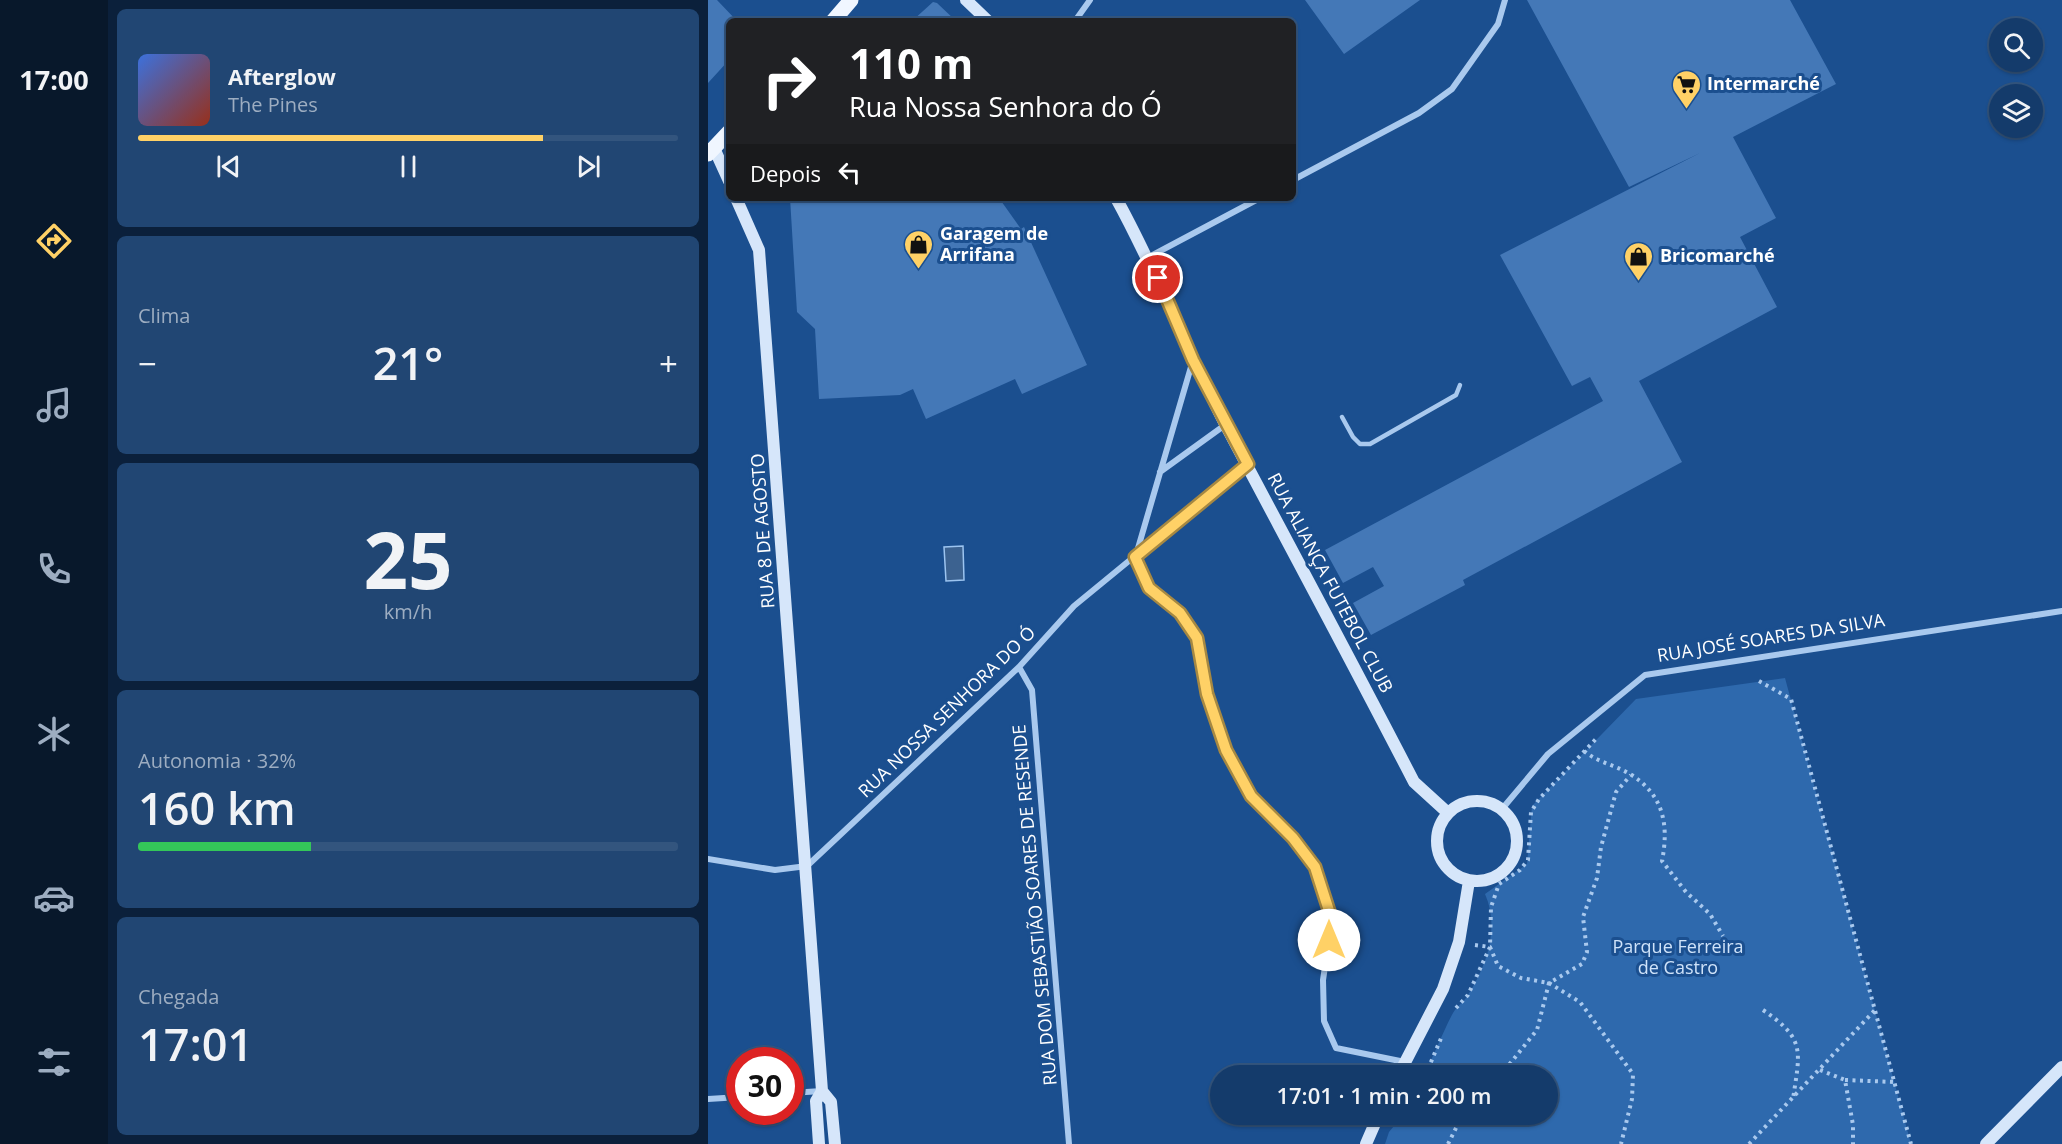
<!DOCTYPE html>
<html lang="pt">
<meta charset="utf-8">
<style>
body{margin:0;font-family:"Open Sans",sans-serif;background:#214673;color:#f1f3f6;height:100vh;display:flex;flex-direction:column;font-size:22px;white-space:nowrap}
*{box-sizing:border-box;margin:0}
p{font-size:20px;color:#9dadc1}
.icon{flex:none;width:33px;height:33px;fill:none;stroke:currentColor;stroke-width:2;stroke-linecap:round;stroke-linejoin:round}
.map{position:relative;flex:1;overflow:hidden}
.details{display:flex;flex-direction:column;gap:9px;padding:9px;background:#0b203b;width:600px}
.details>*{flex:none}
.guide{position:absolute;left:18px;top:18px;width:570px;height:183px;border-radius:9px;box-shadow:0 2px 4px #0004,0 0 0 2px #33557e;background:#202124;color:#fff;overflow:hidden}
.fabs{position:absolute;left:1281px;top:18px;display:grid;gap:12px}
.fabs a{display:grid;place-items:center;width:54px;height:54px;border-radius:50%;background:#143b6b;box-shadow:0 2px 4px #0004,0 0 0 2px #33557e;font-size:30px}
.speed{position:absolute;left:18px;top:1047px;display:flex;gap:12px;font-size:30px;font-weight:700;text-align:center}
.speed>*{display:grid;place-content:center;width:78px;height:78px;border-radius:50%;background:#143b6b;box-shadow:0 2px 4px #0004,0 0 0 2px #33557e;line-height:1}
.speed .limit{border:9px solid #d22;background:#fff;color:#111}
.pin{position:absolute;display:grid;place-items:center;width:51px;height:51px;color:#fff;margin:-26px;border:3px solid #fff;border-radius:50%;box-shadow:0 2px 6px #0007}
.me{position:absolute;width:66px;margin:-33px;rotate:0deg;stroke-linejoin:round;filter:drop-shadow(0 0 4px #0008)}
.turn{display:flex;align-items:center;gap:21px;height:126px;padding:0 24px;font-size:27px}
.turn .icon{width:78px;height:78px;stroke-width:2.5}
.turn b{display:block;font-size:42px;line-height:51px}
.then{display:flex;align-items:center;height:57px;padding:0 24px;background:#0003;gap:12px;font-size:22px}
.big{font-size:45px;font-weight:600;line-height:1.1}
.details .tile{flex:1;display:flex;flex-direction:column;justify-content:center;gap:9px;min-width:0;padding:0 21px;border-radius:9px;background:#214673}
.details .dial{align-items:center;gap:0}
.dial b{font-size:78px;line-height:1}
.song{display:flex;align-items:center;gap:18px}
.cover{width:72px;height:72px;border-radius:9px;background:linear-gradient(135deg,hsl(220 70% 55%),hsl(10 70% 35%))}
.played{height:6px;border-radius:3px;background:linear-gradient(90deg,#ffd166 75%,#33557e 75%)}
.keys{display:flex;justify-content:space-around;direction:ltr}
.heat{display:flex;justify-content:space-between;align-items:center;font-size:33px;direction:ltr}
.charge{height:9px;border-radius:4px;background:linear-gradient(90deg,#34c759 32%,#33557e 0)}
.trip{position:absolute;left:502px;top:1065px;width:348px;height:60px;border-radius:30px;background:#143b6b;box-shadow:0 2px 4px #0004,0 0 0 2px #33557e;font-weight:600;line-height:60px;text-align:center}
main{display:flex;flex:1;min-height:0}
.tab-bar{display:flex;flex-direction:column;width:108px;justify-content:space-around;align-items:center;background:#08182b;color:#9dadc1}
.tab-bar .icon{width:42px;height:42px}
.tab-bar .active{color:#ffd166}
.tab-bar b{font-size:27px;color:#f1f3f6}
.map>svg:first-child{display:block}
.green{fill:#2e69ad}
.water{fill:#3c6290;stroke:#9cc4f0;stroke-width:1.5}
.building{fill:#4478b7}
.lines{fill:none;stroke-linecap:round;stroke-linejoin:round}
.path{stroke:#a9c9ee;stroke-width:4;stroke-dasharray:3 4.5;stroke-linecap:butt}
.lane{stroke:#a9c9ee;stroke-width:4.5}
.street{stroke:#a9c9ee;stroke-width:6}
.secondary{stroke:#d6e6fa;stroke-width:12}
.primary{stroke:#f0f6ff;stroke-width:15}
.route-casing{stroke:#a68842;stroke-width:15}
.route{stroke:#ffd166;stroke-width:10}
.labels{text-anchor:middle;stroke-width:6;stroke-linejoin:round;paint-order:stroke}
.poi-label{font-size:18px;font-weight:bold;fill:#fff;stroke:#1b4f8f;text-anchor:start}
.street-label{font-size:18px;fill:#fff;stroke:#1b4f8f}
.park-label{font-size:18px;fill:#cfe3fa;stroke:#1b4f8f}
</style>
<main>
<nav class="tab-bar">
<b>17:00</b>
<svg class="icon active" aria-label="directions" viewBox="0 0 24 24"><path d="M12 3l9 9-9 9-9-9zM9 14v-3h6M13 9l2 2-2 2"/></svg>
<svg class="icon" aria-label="music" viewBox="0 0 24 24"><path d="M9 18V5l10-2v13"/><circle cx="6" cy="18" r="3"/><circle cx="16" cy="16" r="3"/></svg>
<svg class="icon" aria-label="phone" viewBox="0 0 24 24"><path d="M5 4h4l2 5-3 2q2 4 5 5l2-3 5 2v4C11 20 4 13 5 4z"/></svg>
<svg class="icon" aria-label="climate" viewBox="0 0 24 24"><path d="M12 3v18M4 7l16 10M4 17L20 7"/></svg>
<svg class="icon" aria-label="car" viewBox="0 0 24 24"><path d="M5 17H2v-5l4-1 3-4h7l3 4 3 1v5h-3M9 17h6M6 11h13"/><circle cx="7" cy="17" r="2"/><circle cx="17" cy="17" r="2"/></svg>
<svg class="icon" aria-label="filters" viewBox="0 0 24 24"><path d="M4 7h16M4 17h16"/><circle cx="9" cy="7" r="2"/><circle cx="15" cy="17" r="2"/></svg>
</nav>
<section class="details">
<div class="tile">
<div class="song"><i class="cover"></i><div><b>Afterglow</b><p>The Pines</p></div></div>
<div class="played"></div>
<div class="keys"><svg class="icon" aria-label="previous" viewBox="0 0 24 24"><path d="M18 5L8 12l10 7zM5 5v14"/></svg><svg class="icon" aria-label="pause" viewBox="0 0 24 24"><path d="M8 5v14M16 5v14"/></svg><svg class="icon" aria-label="next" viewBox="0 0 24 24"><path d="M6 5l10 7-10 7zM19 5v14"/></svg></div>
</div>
<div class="tile"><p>Clima</p>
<div class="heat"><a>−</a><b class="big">21°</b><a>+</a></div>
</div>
<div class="tile dial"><b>25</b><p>km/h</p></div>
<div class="tile"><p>Autonomia · 32%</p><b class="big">160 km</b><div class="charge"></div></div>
<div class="tile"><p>Chegada</p><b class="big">17:01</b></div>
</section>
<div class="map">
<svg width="1354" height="1144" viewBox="0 0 1354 1144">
<rect width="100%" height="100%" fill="#1b4f8f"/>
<!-- green -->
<path class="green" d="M1077 678 1203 1144H677L681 1132 695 1115 840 1114V1076L715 1075C727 1055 734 1033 745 1013 749 1006 756 1002 760 995 779 965 792 928 777 894L819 864 824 806 928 699Z"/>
<!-- water -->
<path class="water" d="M255 546 256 580 238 581 236 547Z"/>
<!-- building -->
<path class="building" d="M0 0H9L29 21H21V60L0 83Z
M597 0H712L636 54Z
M819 0H1082L1128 84 1025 137 1068 218 1032 237 1069 307 931 381 974 462 755 580 757 585 663 635 645 603 676 586 665 567 635 583 617 550 895 401 882 377 864 386 792 255 992 153 921 187Z
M225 2 229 3 248 21H204Z
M82 198H291L313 229 316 227 379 365 314 394 307 379 218 419 205 389 192 395 111 399 107 329 89 312Z"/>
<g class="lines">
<!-- path -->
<path class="path" d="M1051 681 1083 699 1203 1144
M876 751C891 763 907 765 922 774 956 795 961 825 954 861L978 892 1002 914 1015 936
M767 945 782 947 790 966 813 978 841 983 872 1002 925 1074 924 1099 913 1144
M748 1008 760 995 782 947 783 907 791 884 812 870 820 860 823 812 831 799 888 739
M1055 1010C1098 1039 1092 1051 1085 1099
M1112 1070 1137 1080 1145 1125V1144
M717 1076 734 1036
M792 1076 829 1030 841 983 874 964 879 952 875 917 889 878 893 847 908 792 923 775
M1137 1080 1186 1082
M690 1125 695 1114
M740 1144 755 1114
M1041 1144 1167 1010"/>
<!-- lane -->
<path class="lane" d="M634 417 645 437 652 444H662L748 395 752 385"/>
<!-- street -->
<path class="street" d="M367 21 382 0
M585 180 711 113 744 89 790 24 797 0
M441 257 552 198
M452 472 517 425
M428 555 485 360
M427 557 441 588 472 613 489 638 499 694 517 750 543 796 585 838 607 867 624 920 615 980 616 1021 628 1048 697 1062
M311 667 324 690 361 1144
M794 809 840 754 937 675 1354 611
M0 859 67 870 99 866 311 667 366 606 539 464
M82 1093 114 1091
M0 1099 32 1097"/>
<!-- secondary -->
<path class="secondary" d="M258 0 280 21
M6 148 21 181
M28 198 51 250 114 1091 108 1101 111 1144
M408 198C449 272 478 349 517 424 580 543 644 662 706 782L740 813
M729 841a40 40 0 1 1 80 0a40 40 0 1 1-80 0Z
M690 1076 735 989 751 942 761 881
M114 1091 123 1102 127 1144
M658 1144 671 1114
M1278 1144 1354 1067"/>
<!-- primary -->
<path class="primary" d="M125 21 143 0
M0 154 21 132"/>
</g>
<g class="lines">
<defs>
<path id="route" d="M450 278 485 360 540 464 427 557 441 588 472 613 489 638 499 694 518 750 543 796 585 838 607 867 624 920 621 940"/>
</defs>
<!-- route casing -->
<use href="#route" class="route-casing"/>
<!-- route -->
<use href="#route" class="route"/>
</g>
<!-- icons -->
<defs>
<symbol id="supermarket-pin" viewBox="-11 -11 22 30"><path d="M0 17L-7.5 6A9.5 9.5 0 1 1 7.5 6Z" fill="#ffd166" stroke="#1b4f8f"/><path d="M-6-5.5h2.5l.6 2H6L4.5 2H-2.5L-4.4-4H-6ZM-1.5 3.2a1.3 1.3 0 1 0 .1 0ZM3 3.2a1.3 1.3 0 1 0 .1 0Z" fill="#111"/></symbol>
<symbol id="shop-pin" viewBox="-11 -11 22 30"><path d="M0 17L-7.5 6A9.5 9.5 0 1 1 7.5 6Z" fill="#ffd166" stroke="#1b4f8f"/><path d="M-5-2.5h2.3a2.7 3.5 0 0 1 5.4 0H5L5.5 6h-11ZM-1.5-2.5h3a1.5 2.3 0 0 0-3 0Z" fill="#111"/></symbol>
</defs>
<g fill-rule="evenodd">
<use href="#supermarket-pin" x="962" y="68" width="33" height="45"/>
<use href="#shop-pin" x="194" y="228" width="33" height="45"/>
<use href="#shop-pin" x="914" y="240" width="33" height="45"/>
</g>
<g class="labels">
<!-- poi labels -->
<g class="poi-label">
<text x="999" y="90">Intermarché</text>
<text x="232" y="240">Garagem de<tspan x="232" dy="21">Arrifana</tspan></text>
<text x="952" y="262">Bricomarché</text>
</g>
<!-- street labels -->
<g class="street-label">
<text transform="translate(55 531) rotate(-94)" y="6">RUA 8 DE AGOSTO</text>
<text transform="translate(622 583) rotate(62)" y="6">RUA ALIANÇA FUTEBOL CLUB</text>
<text transform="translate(1063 638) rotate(-9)" y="6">RUA JOSÉ SOARES DA SILVA</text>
<text transform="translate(239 712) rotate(-44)" y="6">RUA NOSSA SENHORA DO Ó</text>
<text transform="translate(327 905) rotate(-95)" y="6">RUA DOM SEBASTIÃO SOARES DE RESENDE</text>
</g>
<!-- park labels -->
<g class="park-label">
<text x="970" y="953">Parque Ferreira<tspan x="970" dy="21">de Castro</tspan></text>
</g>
</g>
</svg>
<div class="fabs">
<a><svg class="icon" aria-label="search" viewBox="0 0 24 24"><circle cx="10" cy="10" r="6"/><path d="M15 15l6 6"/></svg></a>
<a><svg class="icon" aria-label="layers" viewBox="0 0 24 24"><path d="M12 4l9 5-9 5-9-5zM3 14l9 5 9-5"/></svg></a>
</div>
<div class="speed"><div class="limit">30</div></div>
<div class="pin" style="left:450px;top:278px;background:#d93025"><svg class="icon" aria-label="arrive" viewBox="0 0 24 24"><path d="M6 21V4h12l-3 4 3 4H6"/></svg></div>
<svg class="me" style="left:621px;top:940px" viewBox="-20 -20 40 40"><circle r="19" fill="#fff"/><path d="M0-13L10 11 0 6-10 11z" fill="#ffd166"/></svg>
<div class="trip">17:01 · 1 min · 200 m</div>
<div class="guide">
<div class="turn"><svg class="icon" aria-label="right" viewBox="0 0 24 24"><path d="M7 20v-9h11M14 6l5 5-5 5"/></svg><div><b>110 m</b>Rua Nossa Senhora do Ó</div></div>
<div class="then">Depois<svg class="icon" aria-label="left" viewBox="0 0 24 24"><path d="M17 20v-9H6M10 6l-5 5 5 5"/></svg></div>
</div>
</div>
</main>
